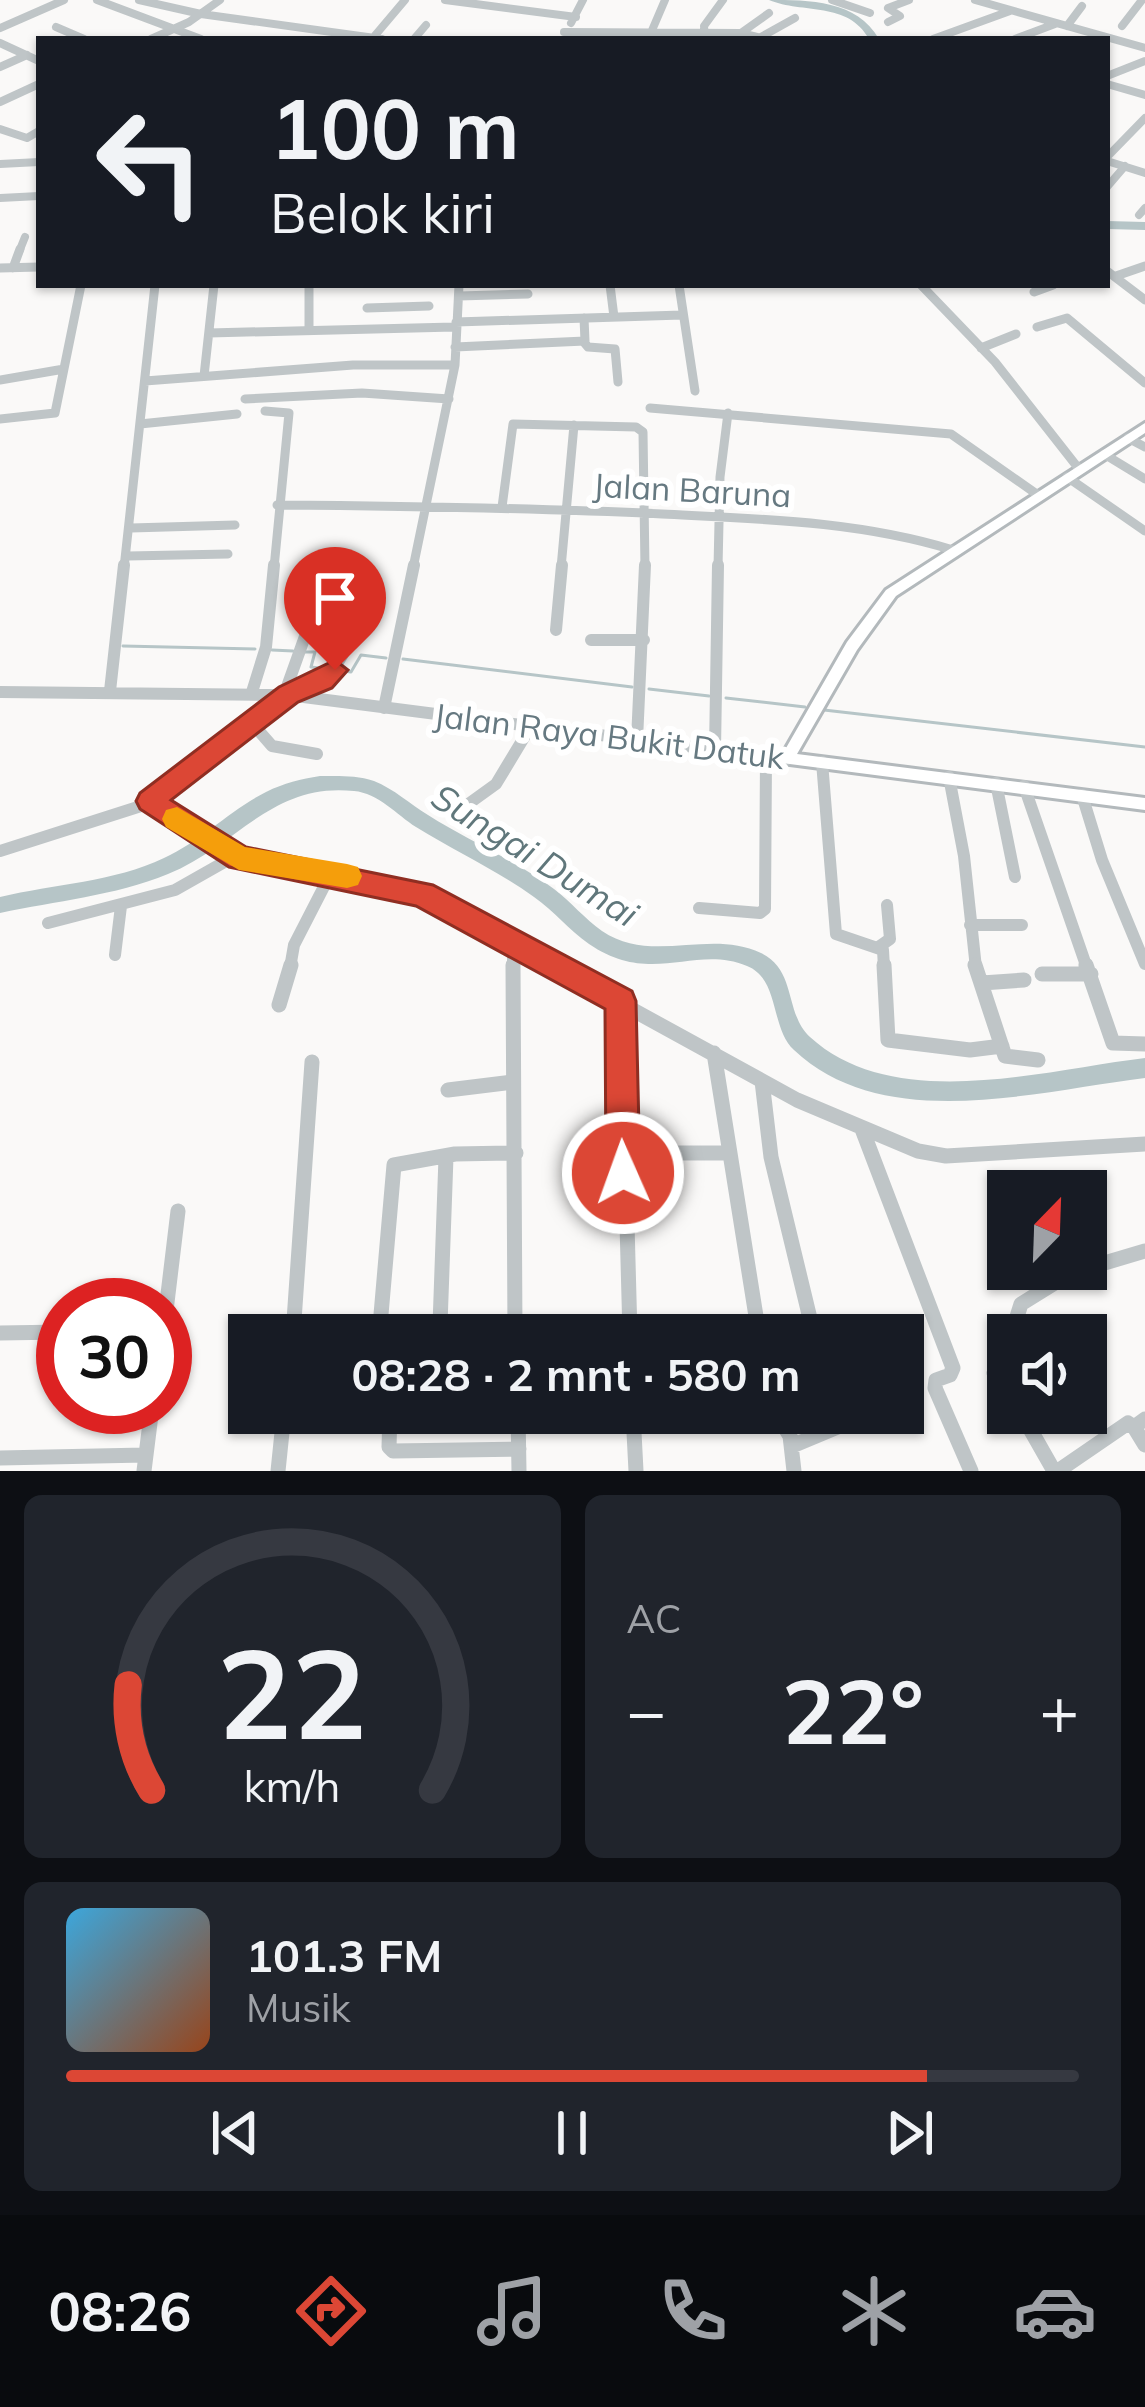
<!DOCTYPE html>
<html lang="id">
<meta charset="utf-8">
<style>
body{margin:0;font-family:Mulish,sans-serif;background:#20242c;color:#f1f3f6;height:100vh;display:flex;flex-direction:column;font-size:45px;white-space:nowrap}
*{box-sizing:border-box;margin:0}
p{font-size:39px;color:#9ea1a6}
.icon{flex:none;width:66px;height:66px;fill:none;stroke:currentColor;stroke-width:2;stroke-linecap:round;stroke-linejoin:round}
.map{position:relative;height:1471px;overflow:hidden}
.side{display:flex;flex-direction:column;gap:24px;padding:24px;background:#0d0f14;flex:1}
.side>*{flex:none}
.banner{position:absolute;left:36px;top:36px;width:1074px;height:252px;border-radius:0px;box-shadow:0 3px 9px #0004;background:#171b24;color:#f1f3f6;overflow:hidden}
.needle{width:78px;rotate:23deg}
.tools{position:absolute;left:987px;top:1170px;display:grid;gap:24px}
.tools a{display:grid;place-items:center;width:120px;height:120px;border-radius:0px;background:#171b24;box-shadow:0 3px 9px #0004;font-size:60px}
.speed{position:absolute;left:36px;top:1278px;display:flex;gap:24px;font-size:60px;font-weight:700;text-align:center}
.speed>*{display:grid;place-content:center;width:156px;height:156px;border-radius:50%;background:#171b24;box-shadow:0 3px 9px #0004;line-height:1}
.speed .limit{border:18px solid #d22;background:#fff;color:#111}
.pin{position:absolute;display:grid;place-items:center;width:102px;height:102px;color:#fff;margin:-123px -51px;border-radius:50% 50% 50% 0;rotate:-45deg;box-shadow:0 0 12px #0007}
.pin .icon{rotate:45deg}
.me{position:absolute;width:132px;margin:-66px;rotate:358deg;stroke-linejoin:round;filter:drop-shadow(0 0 9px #0008)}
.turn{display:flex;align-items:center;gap:42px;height:252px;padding:0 36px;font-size:54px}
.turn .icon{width:156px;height:156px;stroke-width:2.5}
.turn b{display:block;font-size:84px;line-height:102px}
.big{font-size:90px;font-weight:700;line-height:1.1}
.side .widget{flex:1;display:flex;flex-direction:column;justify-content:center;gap:18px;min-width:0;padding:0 42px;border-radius:18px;background:#20242c}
.side .dial{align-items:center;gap:0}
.dial svg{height:312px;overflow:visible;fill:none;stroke:#363941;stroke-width:7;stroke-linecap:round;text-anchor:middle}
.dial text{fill:#f1f3f6;stroke:none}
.song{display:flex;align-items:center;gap:36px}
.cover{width:144px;height:144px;border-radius:18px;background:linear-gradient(135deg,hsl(200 70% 55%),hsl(20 70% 35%))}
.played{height:12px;border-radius:6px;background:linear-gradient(90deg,#dc4735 85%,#363941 85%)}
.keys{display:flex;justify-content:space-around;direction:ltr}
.heat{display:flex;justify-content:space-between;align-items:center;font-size:66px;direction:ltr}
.side .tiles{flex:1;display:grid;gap:24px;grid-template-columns:1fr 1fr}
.widget:last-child{grid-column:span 2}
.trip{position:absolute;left:228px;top:1314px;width:696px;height:120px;border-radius:0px;background:#171b24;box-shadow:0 3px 9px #0004;font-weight:700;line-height:120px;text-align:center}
.dock{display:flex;height:192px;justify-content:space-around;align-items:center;background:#090b0e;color:#9ea1a6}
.dock .icon{width:84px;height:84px}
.dock .active{color:#dc4735}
.dock b{font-size:54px;color:#f1f3f6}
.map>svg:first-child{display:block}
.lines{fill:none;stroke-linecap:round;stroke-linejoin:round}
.stream{stroke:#b6c5c7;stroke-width:3}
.river{fill:#b6c5c7;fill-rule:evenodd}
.major-casing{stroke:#b3b9bc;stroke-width:6}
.minor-far3{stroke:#bfc5c7;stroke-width:8}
.minor-far2{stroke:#bfc5c7;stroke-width:9}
.minor-far1{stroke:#bfc5c7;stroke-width:12}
.minor{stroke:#bfc5c7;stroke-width:15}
.major{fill:#fff;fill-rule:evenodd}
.route{fill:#dc4735;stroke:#8f2e22;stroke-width:3}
.slow{fill:#f59e0b}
.labels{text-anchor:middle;stroke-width:12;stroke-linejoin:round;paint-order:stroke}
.street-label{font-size:33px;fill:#667981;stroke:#fff}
.water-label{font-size:36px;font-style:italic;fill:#60777b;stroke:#fff}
</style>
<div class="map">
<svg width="1145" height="1471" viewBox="0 0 1145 1471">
<rect width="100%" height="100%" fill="#faf9f8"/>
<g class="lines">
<!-- stream -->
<path class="stream" d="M123 646 255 649
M272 650 293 651
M302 652H315L311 667 327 669
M403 659 632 687
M343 671 351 672 361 655 386 658
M649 689 709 696
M726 698 805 707
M824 710 1145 747"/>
<!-- river -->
<path class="river" d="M769 0C809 0 857 0 879 39H869C848 1 803 14 769 0Z
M1107 221 1145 222V230L1107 229Z
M320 776C339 776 356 775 374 781 394 789 410 804 428 815 469 841 515 860 554 889 571 902 585 919 602 931 652 965 709 928 761 953 797 970 784 1013 810 1037 894 1114 1044 1070 1145 1058V1078C1037 1091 884 1135 794 1050 770 1028 780 979 747 966 694 944 652 987 589 944 569 930 554 911 534 897 496 870 455 851 416 827 397 815 378 793 354 791 272 782 237 846 168 874 114 896 56 901 0 913V897C54 884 114 882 164 858 201 841 230 810 266 792 284 783 301 779 320 776Z"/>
<defs>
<path id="major" d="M1145 423V433L896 596 857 650 797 754 1145 798V810L782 763 779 759 782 755 847 642 886 590Z"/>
</defs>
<!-- major casing -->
<use href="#major" class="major-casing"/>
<!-- minor-far3 -->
<path class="minor-far3" d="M97 0 201 39
M139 0 201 14 382 39
M445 0 576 17
M832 0 870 13
M975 0 1145 48
M888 22 900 16 888 8 909 0
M571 23 583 0
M1067 26 1082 6
M1122 26 1142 0
M56 27 84 39
M0 28 64 0
M564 32 741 33 766 39
M741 33 769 13
M650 35 665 0
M761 37 795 18
M151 39 189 22 220 0
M372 39 405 0
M414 39 426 25
M705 39 704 26 723 0
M933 39 1010 11
M1015 39 1055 24
M0 43 39 61
M0 67 27 55
M1107 76 1145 61
M1107 84 1145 95
M0 102 39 84
M0 129 27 138 39 131
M1107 157 1145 118
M1107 161 1145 173
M0 164 39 162
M1107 187 1125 166
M0 198 39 196
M1139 215 1145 208
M19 252 25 237"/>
<!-- minor-far2 -->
<path class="minor-far2" d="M0 268 39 267
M13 268 20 249
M1107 271 1145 300
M1116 276 1145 266
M309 285V329
M610 285 614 317
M679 285 695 391
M921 285 995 362 1079 469
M1034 292 1053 285
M459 296 528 294
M367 308 429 306
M456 322 682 315
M1037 327 1067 318 1145 383
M209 333 454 327
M583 341 588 347 615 349 618 382
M455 347 585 341 584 318
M981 348 1016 334
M204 376 214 285
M0 380 64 369
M145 381 353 365H455
M245 399 362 393 449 399
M650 408 951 434 1038 495
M265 411 289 413 274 568
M0 419 55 413 81 285
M140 424 237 414
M1128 438 1145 447
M1104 454 1145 479
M1067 477 1145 531
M277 505C406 506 534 508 662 514 760 519 859 521 953 550
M502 507 513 424 636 427 643 432 645 568
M131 528 235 525
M128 556 228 554
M124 568 155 285
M413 568 455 365 459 285
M561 568 574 425
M718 568 720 477 728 413"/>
<!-- minor-far1 -->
<path class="minor-far1" d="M556 630 562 565
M591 640H644
M110 691 124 565
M0 692 288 695 787 759
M252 692 266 647 274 565
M284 695 318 600
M384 708 414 565
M251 722 272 746 317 754
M637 740 645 565
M715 750 718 565
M822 762 836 934 883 950 884 968
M949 777 964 856 976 968
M996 783 1015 877
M1024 786 1087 968
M1082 795 1102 860 1145 964
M150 801 239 858 422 894 556 968
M460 810 496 784 531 726
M0 851 141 806 288 695 328 678 343 654
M699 908 760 913 765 909 766 757
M48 923 175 890 235 856
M970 925H1022
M513 942V968
M880 946 890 939 887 905
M115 955 121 906
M290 968 294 945 331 873"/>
<!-- minor -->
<path class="minor" d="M513 965 515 1335
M551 965 797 1100 918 1151 946 1156 1145 1144
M884 965 888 1040 970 1050 1002 1046
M975 965 1005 1056 1038 1060
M1086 965 1113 1043 1145 1044
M1042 974H1091
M982 983 1024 980
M621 1001 630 1335
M279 1005 291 965
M714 1053 759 1335
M762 1081 771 1157 814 1335
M448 1090 513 1082
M862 1129 953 1368 950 1375 936 1380 935 1388 971 1471
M669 1153H727
M446 1157 440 1325 435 1329 380 1326 394 1165 455 1154 516 1153
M165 1319 178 1211
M0 1333 63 1332
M293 1335 312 1062
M1021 1335 1015 1323 1021 1304 1071 1273 1145 1251
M1008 1363 994 1373 1008 1394
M390 1413 389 1447 393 1451 519 1449
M518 1413 519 1471
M633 1413 636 1471
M776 1413 790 1436 794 1471
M1021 1413 1054 1471
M1134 1427 1145 1445
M792 1446 871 1413
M0 1458 145 1455
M144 1471 152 1407
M278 1471 284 1413
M1058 1471 1128 1423 1134 1427 1145 1419"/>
<!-- major -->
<use href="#major" class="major"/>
</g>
<!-- route -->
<path class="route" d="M335 660 348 670 332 688 298 702 171 800 246 847 433 885 632 991 636 1001 640 1173 635 1185 623 1190 611 1185 606 1173 605 1009 416 906 229 867 140 809 136 801 140 793 279 687Z"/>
<!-- slow -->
<path class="slow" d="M177 807 245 847 347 864 358 867 362 876 358 885 347 888 239 870 166 827 162 819 166 810Z"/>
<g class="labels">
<!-- street labels -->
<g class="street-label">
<text transform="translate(692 490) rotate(3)" y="12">Jalan Baruna</text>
<text transform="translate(609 736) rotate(7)" y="12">Jalan Raya Bukit Datuk</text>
</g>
<!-- water labels -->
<g class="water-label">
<text transform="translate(535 855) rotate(32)" y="13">Sungai Dumai</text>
</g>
</g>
</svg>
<div class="tools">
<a><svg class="needle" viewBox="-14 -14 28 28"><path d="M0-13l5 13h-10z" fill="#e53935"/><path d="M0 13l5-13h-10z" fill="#9ea1a6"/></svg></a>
<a><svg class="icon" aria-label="sound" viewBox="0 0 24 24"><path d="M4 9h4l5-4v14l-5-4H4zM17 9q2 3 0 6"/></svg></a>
</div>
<div class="speed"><div class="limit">30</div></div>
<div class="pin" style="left:335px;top:670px;background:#d93025"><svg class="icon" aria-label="arrive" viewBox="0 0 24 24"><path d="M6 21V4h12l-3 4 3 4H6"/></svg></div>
<svg class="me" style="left:623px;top:1173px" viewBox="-20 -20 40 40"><circle r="17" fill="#dc4735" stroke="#fff" stroke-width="3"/><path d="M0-11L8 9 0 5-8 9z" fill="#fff"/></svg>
<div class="trip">08:28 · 2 mnt · 580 m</div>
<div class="banner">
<div class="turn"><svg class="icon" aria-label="left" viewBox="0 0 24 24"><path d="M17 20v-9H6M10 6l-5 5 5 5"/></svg><div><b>100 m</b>Belok kiri</div></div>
</div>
</div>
<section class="side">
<div class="tiles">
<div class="widget dial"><svg viewBox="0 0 100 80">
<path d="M14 69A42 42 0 1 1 86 69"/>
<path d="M14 69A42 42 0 0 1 8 42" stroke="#dc4735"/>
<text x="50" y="56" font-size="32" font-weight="700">22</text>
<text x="50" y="72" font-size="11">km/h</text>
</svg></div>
<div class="widget"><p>AC</p>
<div class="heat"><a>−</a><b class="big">22°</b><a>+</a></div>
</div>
<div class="widget">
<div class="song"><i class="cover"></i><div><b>101.3 FM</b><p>Musik</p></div></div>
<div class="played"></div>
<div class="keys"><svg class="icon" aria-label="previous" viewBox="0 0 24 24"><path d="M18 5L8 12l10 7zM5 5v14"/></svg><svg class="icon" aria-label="pause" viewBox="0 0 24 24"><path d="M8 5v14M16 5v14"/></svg><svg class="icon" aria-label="next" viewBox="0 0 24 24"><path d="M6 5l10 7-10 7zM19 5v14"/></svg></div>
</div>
</div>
</section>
<nav class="dock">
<b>08:26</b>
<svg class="icon active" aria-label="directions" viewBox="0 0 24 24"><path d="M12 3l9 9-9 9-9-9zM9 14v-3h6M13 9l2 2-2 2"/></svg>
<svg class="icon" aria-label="music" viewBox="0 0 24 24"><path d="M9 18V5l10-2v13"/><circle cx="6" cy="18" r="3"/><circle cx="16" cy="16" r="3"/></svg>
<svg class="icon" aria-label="phone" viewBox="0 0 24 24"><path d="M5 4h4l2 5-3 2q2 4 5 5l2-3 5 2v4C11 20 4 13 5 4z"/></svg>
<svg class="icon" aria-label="climate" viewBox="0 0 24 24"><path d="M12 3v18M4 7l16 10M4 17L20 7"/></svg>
<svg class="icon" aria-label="car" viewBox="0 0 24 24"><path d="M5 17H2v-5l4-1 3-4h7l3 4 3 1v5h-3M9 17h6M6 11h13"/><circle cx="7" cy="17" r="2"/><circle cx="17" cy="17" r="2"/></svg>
</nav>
